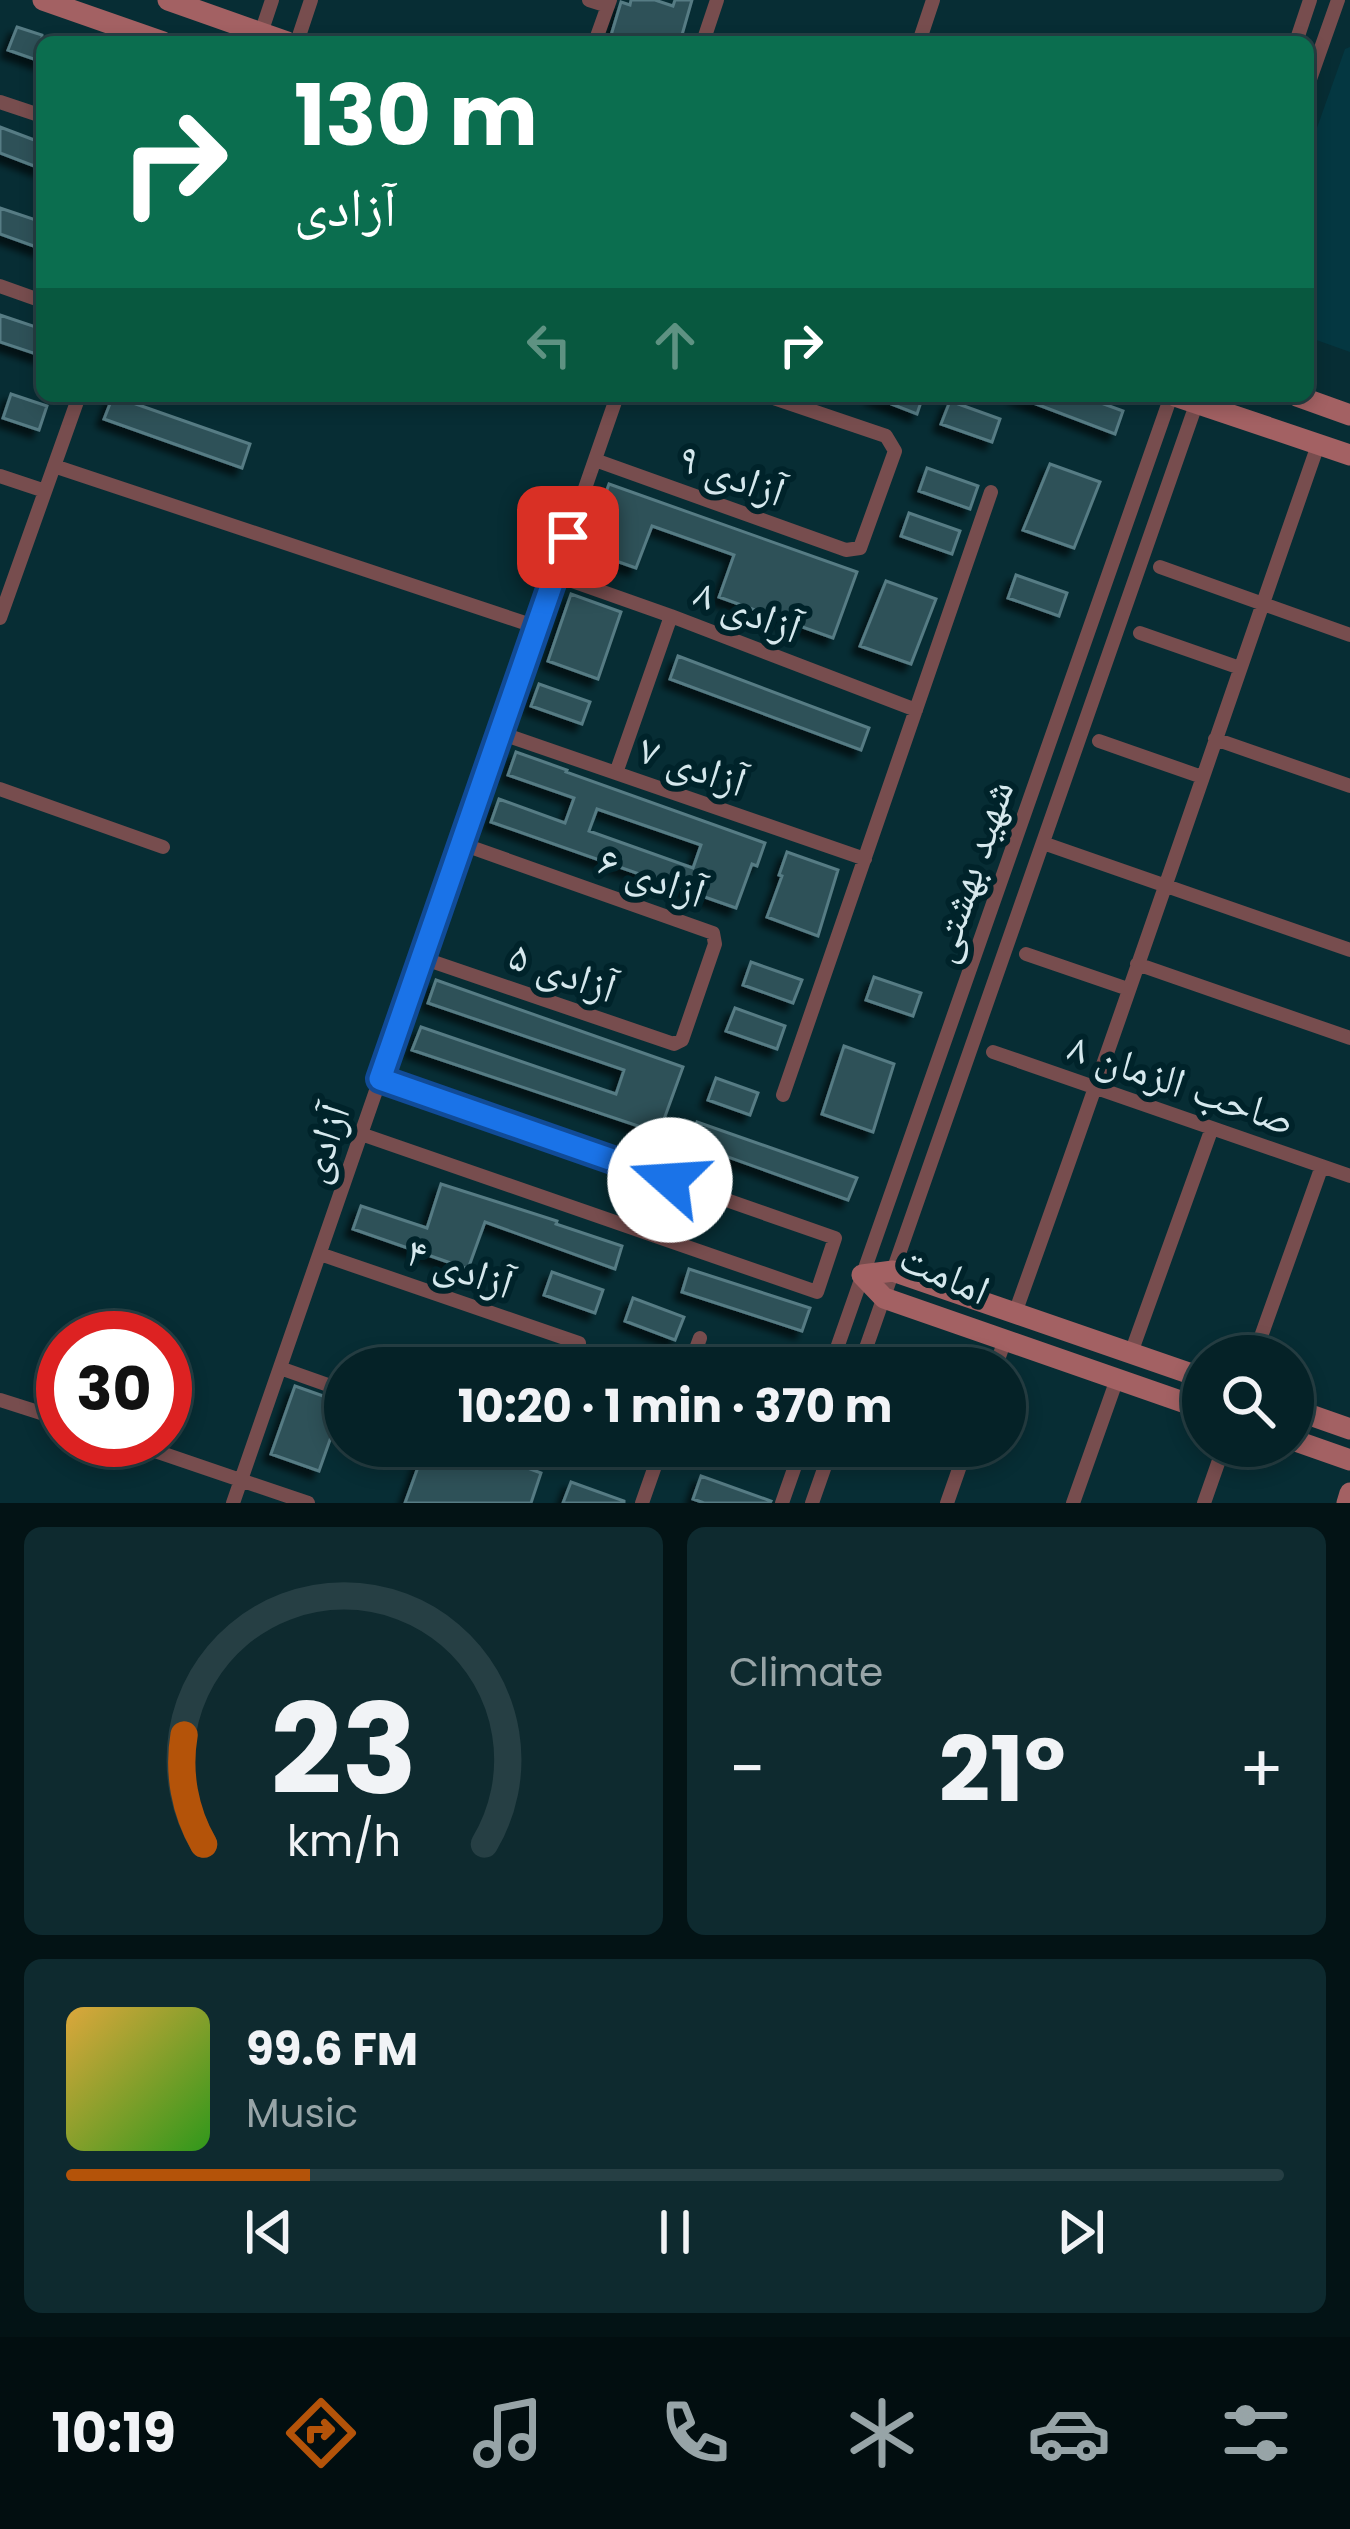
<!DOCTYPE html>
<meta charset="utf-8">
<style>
body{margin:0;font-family:Poppins,"Noto Naskh Arabic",sans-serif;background:#0e2a2f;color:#f1f3f6;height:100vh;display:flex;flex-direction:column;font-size:45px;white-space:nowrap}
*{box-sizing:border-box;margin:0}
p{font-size:39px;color:#97a4a7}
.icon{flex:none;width:66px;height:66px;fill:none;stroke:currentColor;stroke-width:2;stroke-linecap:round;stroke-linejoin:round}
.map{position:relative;height:1503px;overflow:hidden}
.sheet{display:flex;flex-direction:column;gap:24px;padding:24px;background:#031315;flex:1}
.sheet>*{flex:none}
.hud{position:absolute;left:36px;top:36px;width:1278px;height:366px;border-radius:18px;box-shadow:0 6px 18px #0003,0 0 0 3px #263f44;background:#0b6e4f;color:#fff;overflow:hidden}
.controls{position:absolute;left:1182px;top:1335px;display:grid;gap:24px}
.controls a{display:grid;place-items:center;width:132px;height:132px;border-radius:50%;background:#052227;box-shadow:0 6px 18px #0003,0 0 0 3px #263f44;font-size:60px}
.speed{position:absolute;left:36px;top:1311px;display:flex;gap:24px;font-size:60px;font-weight:700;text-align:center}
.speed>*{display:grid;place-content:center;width:156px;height:156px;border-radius:50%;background:#052227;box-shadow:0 6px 18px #0003,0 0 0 3px #263f44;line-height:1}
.speed .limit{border:18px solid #d22;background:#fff;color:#111}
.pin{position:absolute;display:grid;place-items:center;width:102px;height:102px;color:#fff;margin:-51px;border-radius:24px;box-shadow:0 6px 18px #0006}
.me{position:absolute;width:132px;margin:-66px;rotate:289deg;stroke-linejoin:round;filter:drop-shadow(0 0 9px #0008)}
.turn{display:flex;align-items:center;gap:42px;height:252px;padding:0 60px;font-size:54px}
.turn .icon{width:156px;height:156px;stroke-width:2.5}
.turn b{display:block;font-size:84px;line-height:102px}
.lanes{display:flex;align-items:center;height:114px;padding:0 60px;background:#0003;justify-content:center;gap:60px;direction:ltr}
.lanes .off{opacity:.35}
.big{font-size:90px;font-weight:700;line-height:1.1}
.sheet .widget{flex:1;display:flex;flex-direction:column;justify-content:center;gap:18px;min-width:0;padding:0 42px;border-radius:18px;background:#0e2a2f}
.sheet .dial{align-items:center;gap:0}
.dial svg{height:312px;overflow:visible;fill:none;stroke:#263f44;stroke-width:7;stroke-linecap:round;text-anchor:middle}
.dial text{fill:#f1f3f6;stroke:none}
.song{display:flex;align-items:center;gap:36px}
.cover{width:144px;height:144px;border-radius:18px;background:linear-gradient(135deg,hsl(40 70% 55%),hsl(110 70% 35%))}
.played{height:12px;border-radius:6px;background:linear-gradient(90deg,#b45309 20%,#263f44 20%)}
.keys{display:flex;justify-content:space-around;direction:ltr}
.heat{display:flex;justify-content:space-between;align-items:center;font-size:66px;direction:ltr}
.sheet .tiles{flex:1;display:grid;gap:24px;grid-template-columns:1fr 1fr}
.widget:last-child{grid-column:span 2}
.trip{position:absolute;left:324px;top:1347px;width:702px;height:120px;border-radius:60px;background:#052227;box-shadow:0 6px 18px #0003,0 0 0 3px #263f44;font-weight:700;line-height:120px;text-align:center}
.dock{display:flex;height:192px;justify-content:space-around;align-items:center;background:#020e10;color:#97a4a7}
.dock .icon{width:84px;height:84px}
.dock .selected{color:#b45309}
.dock b{font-size:54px;color:#f1f3f6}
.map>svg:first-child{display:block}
.built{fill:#043741}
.building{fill:#2e5159;stroke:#577b84;stroke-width:3;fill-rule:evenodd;filter:url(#shadow)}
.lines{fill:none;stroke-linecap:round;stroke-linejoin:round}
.lane{stroke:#774d4e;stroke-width:8}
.street{stroke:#774d4e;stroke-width:14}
.secondary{stroke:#a36163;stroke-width:21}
.route-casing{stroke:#114b97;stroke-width:30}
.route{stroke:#1a73e8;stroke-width:21}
.labels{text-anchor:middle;stroke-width:12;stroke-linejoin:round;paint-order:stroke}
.street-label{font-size:42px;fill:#d5e8ed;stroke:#00232a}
</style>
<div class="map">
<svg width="1350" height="1503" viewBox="0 0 1350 1503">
<defs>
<filter id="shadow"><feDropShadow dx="-7" dy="7" stdDeviation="3" flood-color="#0009"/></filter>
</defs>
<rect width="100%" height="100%" fill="#072d34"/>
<!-- built -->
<path class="built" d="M1350 47V352L1308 337V153L1345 49Z"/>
<!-- building -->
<path class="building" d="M631 0H655L673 6 675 0H692L680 42H609L621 2 630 5Z
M17 27 42 35V62L8 50Z
M0 127 37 141 42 131V169L0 153Z
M0 208 42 222V249L0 234Z
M0 315 42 329V356L0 342Z
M11 394 47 406 39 430 3 418Z
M113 396 250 444 242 468 104 419Z
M871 396H923L917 414Z
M1015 396H1082L1123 411 1115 434Z
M950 401 1000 419 992 442 941 424Z
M1050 464 1100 482 1074 548 1023 530Z
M927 468 978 486 970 509 919 491Z
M609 484 857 572 833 638 719 597 734 555 652 526 636 568 585 550Z
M909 513 960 531 952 554 901 536Z
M1016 575 1067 593 1059 616 1008 598Z
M886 581 936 599 911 664 860 646Z
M571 594 621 612 598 679 548 661Z
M678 656 869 728 861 750 670 679Z
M539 684 590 702 582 724 531 706Z
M516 752 567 770 566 772 765 843 757 866 752 864 736 908 491 822 499 799 565 823 574 798 508 775ZM597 809 701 845 693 868 589 831Z
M787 852 838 870 818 936 767 917 782 876 779 875Z
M751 962 802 980 793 1003 743 985Z
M874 977 921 993 913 1016 866 1000Z
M436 980 683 1067 659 1133 412 1050 421 1027 616 1094 624 1070 428 1003Z
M735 1008 785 1026 777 1049 726 1031Z
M844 1046 894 1064 873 1132 822 1114Z
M716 1078 758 1093 750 1115 708 1100Z
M697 1122 857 1178 848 1200 689 1143Z
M441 1184 557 1221 556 1224 622 1246 615 1269 485 1222 468 1269 353 1229 361 1206 427 1228Z
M689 1269 810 1308 802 1331 682 1292Z
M552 1272 603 1290 595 1313 544 1295Z
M633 1298 684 1317 675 1340 625 1321Z
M295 1386 343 1403 319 1471 271 1454Z
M398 1446H468L541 1473 531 1503H405L422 1456Z
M701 1476 771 1501 770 1503H704L693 1499Z
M571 1482 624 1501V1503H563Z"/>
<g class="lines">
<!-- lane -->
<path class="lane" d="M566 399 567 396"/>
<!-- street -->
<path class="street" d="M589 0 608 6
M261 33 272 0
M297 42 311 0
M595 42 610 0
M703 42 717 0
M919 42 933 0
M1296 42 1310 0
M1308 85 1338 0
M0 102 42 116
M0 286 42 301
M595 460 846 550 860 548 895 451 886 436 768 396
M54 466 537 627
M0 476 45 491
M1160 567 1350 635
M555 575 671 616 916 710
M0 618 79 396
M1140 633 1240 668
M500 733 865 859
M1215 739 1350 786
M1099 741 1202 777
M616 773 671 616
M0 789 163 847
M1043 843 1350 950
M1026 954 1128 989
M422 958 674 1044 682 1040 715 944 713 933 462 844
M1137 964 1350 1038
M993 1052 1350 1176
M783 1095 991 492
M361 1134 817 1292 835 1238 380 1079
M320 1254 579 1343 570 1368
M1015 1313C1119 1025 1217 734 1318 445
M1131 1353 1212 1128
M1254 1356 1322 1166
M280 1368 345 1391
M689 1368 700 1338
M830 1368 1171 396
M859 1368 1198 399
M995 1368 1005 1340
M0 1400 63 1420
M123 1440 308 1503
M506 1446 539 1457 543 1446
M233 1503 617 396
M642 1503 662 1446
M782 1503 802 1446
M812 1503 832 1446
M947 1503 967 1446
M1073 1503 1117 1379
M1204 1503 1224 1446"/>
<!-- secondary -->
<path class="secondary" d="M43 0 163 42
M168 0 287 42
M1175 396 1350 455
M1297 396 1350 415
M862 1275 884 1298 1203 1409
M862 1275 893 1271 1203 1378
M1293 1409 1350 1429
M1293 1440 1350 1460
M1347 1503 1350 1493"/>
</g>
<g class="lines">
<defs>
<path id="route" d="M568 537 380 1079 670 1180"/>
</defs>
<!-- route casing -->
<use href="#route" class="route-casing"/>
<!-- route -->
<use href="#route" class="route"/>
</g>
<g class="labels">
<!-- street labels -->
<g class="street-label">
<text transform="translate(732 474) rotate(20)" y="15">آزادی ۹</text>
<text transform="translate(748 610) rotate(21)" y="15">آزادی ۸</text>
<text transform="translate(693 765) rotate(19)" y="15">آزادی ۷</text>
<text transform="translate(969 871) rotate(-71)" y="15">شهید بهشتی</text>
<text transform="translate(652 876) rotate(19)" y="15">آزادی ۶</text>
<text transform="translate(563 971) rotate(19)" y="15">آزادی ۵</text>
<text transform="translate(1182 1083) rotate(19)" y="15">صاحب الزمان ۸</text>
<text transform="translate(323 1143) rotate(-71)" y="15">آزادی</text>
<text transform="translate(460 1267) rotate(19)" y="15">آزادی ۴</text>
<text transform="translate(945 1273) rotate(24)" y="15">امامت</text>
</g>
</g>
</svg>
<div class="controls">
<a><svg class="icon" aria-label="search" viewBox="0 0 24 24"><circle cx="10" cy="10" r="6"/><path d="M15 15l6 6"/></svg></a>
</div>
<div class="speed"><div class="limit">30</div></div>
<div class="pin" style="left:568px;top:537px;background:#d93025"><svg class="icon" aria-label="arrive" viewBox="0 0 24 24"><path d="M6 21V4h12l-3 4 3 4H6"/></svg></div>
<svg class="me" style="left:670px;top:1180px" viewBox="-20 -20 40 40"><circle r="19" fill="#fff"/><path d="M0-13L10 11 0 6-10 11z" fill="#1a73e8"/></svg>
<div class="trip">10:20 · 1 min · 370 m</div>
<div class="hud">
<div class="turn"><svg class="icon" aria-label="right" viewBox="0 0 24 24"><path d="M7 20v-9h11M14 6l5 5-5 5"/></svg><div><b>130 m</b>آزادی</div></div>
<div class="lanes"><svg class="icon off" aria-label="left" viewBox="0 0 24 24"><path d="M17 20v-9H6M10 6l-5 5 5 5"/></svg><svg class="icon off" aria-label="ahead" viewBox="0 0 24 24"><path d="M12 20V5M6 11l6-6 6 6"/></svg><svg class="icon" aria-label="right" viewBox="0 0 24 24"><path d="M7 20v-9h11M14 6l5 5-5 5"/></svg></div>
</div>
</div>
<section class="sheet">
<div class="tiles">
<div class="widget dial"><svg viewBox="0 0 100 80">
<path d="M14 69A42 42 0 1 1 86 69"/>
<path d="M14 69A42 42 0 0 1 9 41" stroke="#b45309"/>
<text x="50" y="56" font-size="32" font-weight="700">23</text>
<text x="50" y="72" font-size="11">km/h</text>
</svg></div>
<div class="widget"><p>Climate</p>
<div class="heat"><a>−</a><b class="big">21°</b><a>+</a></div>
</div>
<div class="widget">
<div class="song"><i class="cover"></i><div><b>99.6 FM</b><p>Music</p></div></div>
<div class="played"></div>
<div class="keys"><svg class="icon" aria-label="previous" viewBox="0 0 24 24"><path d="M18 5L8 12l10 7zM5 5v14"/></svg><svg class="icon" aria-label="pause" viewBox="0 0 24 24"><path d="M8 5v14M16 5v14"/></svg><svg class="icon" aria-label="next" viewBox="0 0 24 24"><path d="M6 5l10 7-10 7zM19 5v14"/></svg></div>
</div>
</div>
</section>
<nav class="dock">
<b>10:19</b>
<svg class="icon selected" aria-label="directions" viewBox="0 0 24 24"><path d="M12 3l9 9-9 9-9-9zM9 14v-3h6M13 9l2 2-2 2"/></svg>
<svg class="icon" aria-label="music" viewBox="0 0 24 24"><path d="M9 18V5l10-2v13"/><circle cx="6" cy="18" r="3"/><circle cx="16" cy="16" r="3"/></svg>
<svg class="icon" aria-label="phone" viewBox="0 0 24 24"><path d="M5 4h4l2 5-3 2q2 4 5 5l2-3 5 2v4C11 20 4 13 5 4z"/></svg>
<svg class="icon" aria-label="climate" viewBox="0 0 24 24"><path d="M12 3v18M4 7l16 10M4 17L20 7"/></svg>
<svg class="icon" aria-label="car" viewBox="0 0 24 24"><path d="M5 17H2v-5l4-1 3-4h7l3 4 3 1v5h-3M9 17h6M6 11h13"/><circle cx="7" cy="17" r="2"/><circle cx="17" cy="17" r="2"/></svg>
<svg class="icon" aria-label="filters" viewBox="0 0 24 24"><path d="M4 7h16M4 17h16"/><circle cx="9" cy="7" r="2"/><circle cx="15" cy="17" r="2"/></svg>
</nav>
